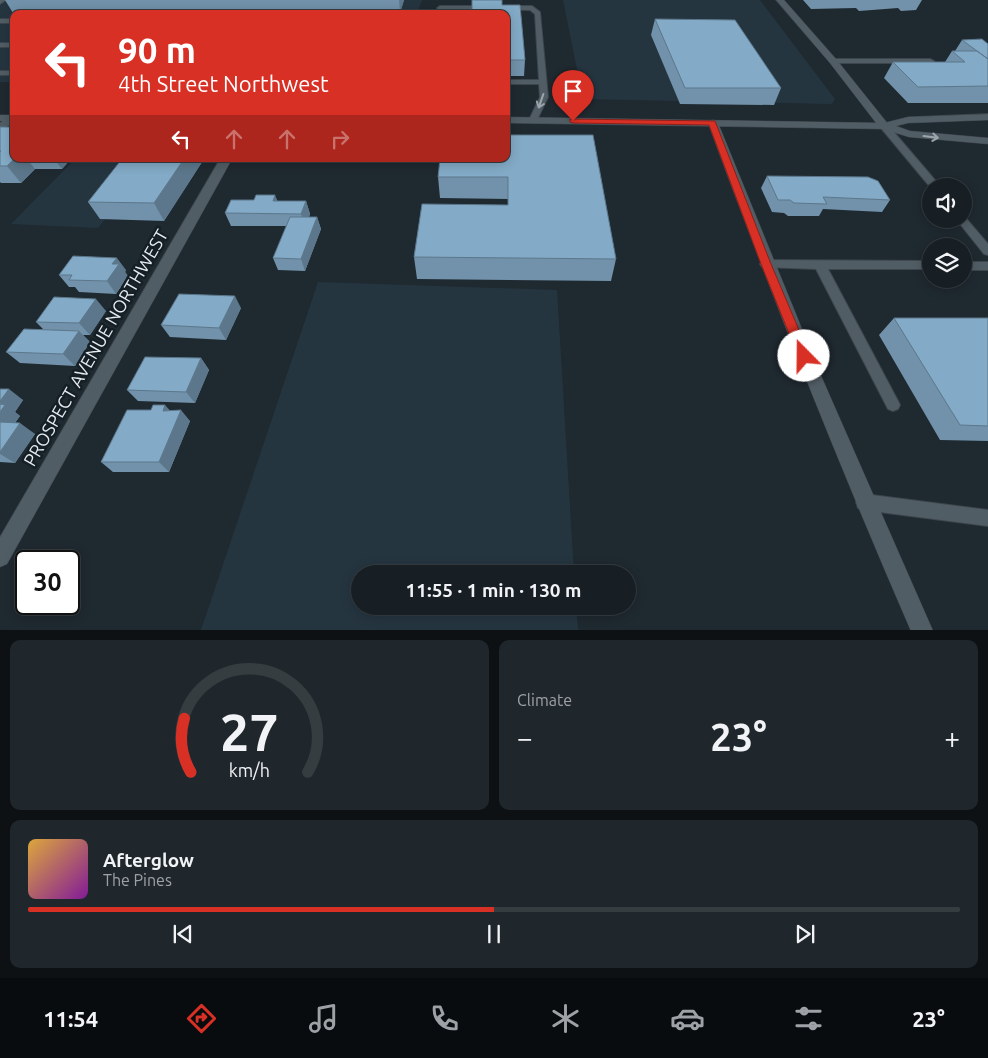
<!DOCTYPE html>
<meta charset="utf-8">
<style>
body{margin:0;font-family:Ubuntu,sans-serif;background:#20272c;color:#f1f3f6;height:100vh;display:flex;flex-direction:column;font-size:19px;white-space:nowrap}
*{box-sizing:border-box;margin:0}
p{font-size:16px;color:#9ea2a6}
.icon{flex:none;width:28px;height:28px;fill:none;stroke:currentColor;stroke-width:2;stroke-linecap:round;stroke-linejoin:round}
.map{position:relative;height:630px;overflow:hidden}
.panel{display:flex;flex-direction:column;gap:10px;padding:10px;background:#0d1114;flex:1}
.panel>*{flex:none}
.top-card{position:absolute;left:10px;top:10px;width:500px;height:152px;border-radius:10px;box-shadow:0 2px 12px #0003,0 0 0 1px #363d41;background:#d93025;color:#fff;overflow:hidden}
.controls{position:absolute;left:922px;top:178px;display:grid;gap:10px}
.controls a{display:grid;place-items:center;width:50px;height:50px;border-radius:50%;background:#171f24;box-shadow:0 2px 12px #0003,0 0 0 1px #363d41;font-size:25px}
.speed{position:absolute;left:15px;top:550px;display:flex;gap:10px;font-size:25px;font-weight:700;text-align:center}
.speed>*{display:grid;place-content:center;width:65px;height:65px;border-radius:50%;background:#171f24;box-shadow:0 2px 12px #0003,0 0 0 1px #363d41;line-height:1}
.speed .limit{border:2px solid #111;border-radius:8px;background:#fff;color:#111}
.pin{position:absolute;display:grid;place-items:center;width:42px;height:42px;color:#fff;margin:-51px -21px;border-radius:50% 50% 50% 0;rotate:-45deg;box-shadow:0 0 5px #0007}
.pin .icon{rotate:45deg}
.me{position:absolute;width:55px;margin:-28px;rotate:338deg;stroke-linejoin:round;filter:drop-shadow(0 0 4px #0008)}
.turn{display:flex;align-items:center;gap:18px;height:105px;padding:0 25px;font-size:22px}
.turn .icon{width:65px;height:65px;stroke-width:2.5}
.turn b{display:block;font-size:35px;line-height:42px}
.lanes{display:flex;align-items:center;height:48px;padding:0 25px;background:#0003;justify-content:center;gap:25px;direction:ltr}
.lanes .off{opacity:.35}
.big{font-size:38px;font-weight:600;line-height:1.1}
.panel .widget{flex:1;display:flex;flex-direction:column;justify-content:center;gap:8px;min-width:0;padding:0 18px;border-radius:10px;background:#20272c}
.panel .dial{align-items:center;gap:0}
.dial svg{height:130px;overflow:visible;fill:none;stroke:#363d41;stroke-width:7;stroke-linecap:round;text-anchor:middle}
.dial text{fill:#f1f3f6;stroke:none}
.song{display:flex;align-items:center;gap:15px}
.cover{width:60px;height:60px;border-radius:8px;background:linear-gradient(135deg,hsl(40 70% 55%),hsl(290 70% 35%))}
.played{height:5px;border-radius:2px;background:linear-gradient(90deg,#d93025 50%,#363d41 50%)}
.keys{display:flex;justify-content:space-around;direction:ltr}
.heat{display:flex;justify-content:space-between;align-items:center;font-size:28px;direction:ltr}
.panel .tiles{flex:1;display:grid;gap:10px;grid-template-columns:1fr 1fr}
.widget:last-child{grid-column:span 2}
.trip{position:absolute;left:351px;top:565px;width:285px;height:50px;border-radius:25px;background:#171f24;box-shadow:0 2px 12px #0003,0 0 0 1px #363d41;font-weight:600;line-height:50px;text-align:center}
.dock{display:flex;height:80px;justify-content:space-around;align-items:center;background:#090c0e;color:#9ea2a6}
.dock .icon{width:35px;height:35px}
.dock .current{color:#d93025}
.dock b{font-size:22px;color:#f1f3f6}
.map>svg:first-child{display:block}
.built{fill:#253540}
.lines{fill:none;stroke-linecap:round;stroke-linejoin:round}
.lane-casing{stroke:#3d464c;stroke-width:2}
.street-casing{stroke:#3d464c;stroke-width:1}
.secondary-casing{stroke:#3d464c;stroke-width:1}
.lane{fill:#515d65;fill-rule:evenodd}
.street{fill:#515d65;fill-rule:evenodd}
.secondary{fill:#515d65;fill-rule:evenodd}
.wall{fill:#7192aa}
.shaded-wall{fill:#5c778b}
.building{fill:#83aac6;stroke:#5c778b}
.oneway{stroke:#9ca4ab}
.route{fill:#d93025;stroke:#8d1f18}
.labels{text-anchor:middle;stroke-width:5;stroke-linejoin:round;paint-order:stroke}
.street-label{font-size:18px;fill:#e6ecf1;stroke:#151f26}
</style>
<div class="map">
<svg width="988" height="631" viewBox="0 0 988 631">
<rect width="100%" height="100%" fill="#1f2930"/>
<!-- built -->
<path class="built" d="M0 0H422L417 14H14V82H0Z
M563 0H760L835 99 832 104 583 99Z
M75 159H154L98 228 11 224Z
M318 282 557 290 574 574H360V606H576L578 630H201Z"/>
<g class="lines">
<defs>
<path id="lane" d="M0 0H6L0 4Z
M440 6H532L540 12 548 97 536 122 529 120 540 97 539 84H506V80H539L535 14 530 10 438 9 437 8Z
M0 19H14V23H0Z
M0 43H14V47H0Z
M830 59H930L934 61 930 63H833L829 61Z
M0 71H14V75H0Z
M884 123 887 124 940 186H931V188L881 128V124Z
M964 216 988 244V255L984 254 956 219H964Z
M766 260 931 261V269H828L898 401 900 405 898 409 893 411 888 409 816 269 762 267 760 264 762 261Z
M964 262H988V270H964Z
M864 494 988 510V526L864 510 858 508 856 502 858 496Z"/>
<path id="street" d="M776 0H784L836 59 888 124 889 126 888 128H880L830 63Z
M14 115V122L0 131V123L8 116Z
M713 120 718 123 822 378 933 631H911C838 463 771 294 708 123Z
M220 159H232L7 564 0 567V537Z"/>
<path id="secondary" d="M988 114V120L908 123 896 126 910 131 988 138V144L909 137 883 129 506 123V117L884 123 908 117Z
M0 115H14V121H0Z"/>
</defs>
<!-- lane casing -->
<use href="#lane" class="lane-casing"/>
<!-- street casing -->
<use href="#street" class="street-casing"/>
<!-- secondary casing -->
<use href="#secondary" class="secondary-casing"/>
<!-- lane -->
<use href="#lane" class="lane"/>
<!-- street -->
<use href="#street" class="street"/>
<!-- secondary -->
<use href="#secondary" class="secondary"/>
</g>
<!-- wall -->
<path class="wall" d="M5 0H404L400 13H13Z
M472 0H502V5H520L525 60 524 76H509L508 69H506V14H472Z
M803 0H922L916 10 901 11 898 8 859 11 856 8 811 9Z
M655 19 781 88 774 105 680 104 651 35Z
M962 40 988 44V103H908L884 78 893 62H945L952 51H955Z
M0 127 14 159H71L62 169H35L21 183H1L0 182Z
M122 159H204L164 221 100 219 88 202Z
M506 159 616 259 611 281 417 279 414 257 508 205V199L440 198 438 177Z
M767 176 890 200 882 212 823 209 819 216H788L784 213 772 212 761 188Z
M277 201H306L310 214 309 217H317L321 229 305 271 278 270 273 258 287 226H231L225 213Z
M126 270 125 272 128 276 116 294 79 292 75 287H69L59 275Z
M241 308 226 340 170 337 161 325Z
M106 311 90 335H83L90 342 75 366 20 363 6 352 43 329 36 322Z
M894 318H988V441L940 440 879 335Z
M201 358 209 370 195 403 138 401 127 390Z
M0 389 23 400 15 412 20 416 15 423 35 434 15 463 0 462Z
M170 410 190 421 169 472H113L101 462Z"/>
<!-- shaded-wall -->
<path class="shaded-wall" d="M399 0H404L400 13Z
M14 159H27L35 169 21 183 7 166Z
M54 159H71L62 169Z
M184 159H204L164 221 154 203Z
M275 195 280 207 273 201Z
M306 201 310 214 305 226 301 214Z
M317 217 321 229 305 271 301 259Z
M117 258 126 270 125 272 128 276 116 294 107 281 112 264Z
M235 296 241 308 226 340 219 328Z
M96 299 106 311 90 335 79 323Z
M79 331 90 342 75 366 63 354Z
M201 358 209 370 195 403 186 392Z
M9 389 23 400 15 412 20 416 8 432 0 427V401Z
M165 405 175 416 163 411Z
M181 410 190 421 169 472 159 462Z
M20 423 35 434 15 463 0 454V452Z"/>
<!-- building -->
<path class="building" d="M472 0H502V5H520L525 60H509V53H506V14H472Z
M655 19 735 20 781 88H685Z
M982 39 988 44V59L962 40Z
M952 51H977L988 59V86L918 87 893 62H965Z
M0 127H14V159L7 166H0V152L1 151H0Z
M506 135H593L616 259 414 257 422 204 508 205V177H438L440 159H506Z
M122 159H184L154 203 88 202Z
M767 176 868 177 878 181 890 200 823 197 827 204 794 203 790 200H778Z
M256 195H275L273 201H306L301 214 225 213 231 200H254Z
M290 217H317L301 259 273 258Z
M73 256 117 258 112 264H119L107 281 69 280 72 275H59Z
M179 294 235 296 219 328 161 325Z
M54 297 96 299 79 323 36 322Z
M894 318H988V426L960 425Z
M24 329 79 331 63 354 6 352Z
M145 357 201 358 186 392 127 390Z
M0 389H9L0 401Z
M0 404 5 405 0 412Z
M153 405H165L163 411 181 410 159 462H101L127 410H151Z
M0 422 20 423 0 452Z"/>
<!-- one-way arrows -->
<defs><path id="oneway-shaft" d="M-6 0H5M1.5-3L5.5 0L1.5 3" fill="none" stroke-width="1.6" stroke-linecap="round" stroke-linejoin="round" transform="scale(1.25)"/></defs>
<g class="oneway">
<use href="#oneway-shaft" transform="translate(541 101) rotate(109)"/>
<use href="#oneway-shaft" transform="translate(931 137) rotate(7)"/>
</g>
<!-- route -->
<path class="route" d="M570 119 715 121 771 264 810 356 808 359H799L798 356 761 264 709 125 573 123 570 122Z"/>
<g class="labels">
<!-- street labels -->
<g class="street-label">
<text transform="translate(96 348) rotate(-60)" y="6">PROSPECT AVENUE NORTHWEST</text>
</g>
</g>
</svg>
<div class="controls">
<a><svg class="icon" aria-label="sound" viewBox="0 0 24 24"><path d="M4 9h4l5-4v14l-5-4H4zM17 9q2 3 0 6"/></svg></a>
<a><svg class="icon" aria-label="layers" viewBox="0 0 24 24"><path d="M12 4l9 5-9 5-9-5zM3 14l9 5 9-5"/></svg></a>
</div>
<div class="speed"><div class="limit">30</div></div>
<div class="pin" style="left:573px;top:121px;background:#d93025"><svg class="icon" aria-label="arrive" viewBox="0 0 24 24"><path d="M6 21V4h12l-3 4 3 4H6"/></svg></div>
<svg class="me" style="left:804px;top:356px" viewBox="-20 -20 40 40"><circle r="19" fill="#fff"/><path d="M0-13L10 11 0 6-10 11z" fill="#d93025"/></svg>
<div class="trip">11:55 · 1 min · 130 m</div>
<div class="top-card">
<div class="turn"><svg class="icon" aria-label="left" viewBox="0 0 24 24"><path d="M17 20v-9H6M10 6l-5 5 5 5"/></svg><div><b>90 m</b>4th Street Northwest</div></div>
<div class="lanes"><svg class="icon" aria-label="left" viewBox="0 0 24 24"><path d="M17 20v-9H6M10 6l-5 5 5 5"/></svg><svg class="icon off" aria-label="ahead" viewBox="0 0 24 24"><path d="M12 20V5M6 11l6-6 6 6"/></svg><svg class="icon off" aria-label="ahead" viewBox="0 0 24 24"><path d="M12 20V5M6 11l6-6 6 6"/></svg><svg class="icon off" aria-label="right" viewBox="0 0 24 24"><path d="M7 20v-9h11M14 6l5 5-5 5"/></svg></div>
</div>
</div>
<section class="panel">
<div class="tiles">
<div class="widget dial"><svg viewBox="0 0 100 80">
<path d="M14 69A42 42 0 1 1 86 69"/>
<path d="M14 69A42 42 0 0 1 10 36" stroke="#d93025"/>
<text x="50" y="56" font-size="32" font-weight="700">27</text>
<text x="50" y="72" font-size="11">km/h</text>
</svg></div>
<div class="widget"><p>Climate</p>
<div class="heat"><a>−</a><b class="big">23°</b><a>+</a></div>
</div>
<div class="widget">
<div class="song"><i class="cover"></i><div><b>Afterglow</b><p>The Pines</p></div></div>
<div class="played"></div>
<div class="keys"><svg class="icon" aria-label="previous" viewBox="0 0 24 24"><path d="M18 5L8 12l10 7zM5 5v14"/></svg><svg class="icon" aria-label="pause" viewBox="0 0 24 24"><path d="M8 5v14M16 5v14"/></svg><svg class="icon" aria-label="next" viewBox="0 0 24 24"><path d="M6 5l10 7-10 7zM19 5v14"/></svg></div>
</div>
</div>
</section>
<nav class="dock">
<b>11:54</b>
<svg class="icon current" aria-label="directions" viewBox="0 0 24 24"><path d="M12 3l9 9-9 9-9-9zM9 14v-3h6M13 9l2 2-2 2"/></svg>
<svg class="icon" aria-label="music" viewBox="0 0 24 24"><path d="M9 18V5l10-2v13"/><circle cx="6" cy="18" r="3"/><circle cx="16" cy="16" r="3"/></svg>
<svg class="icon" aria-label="phone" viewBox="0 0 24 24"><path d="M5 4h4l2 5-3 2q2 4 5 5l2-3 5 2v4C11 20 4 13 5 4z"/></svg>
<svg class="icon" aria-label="climate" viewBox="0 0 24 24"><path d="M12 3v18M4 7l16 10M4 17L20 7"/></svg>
<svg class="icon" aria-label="car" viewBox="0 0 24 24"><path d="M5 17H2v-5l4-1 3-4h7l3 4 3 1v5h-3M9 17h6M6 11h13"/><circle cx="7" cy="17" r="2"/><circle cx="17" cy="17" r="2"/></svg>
<svg class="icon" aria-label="filters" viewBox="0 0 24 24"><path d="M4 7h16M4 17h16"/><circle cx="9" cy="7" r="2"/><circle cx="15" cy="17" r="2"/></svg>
<b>23°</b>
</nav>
